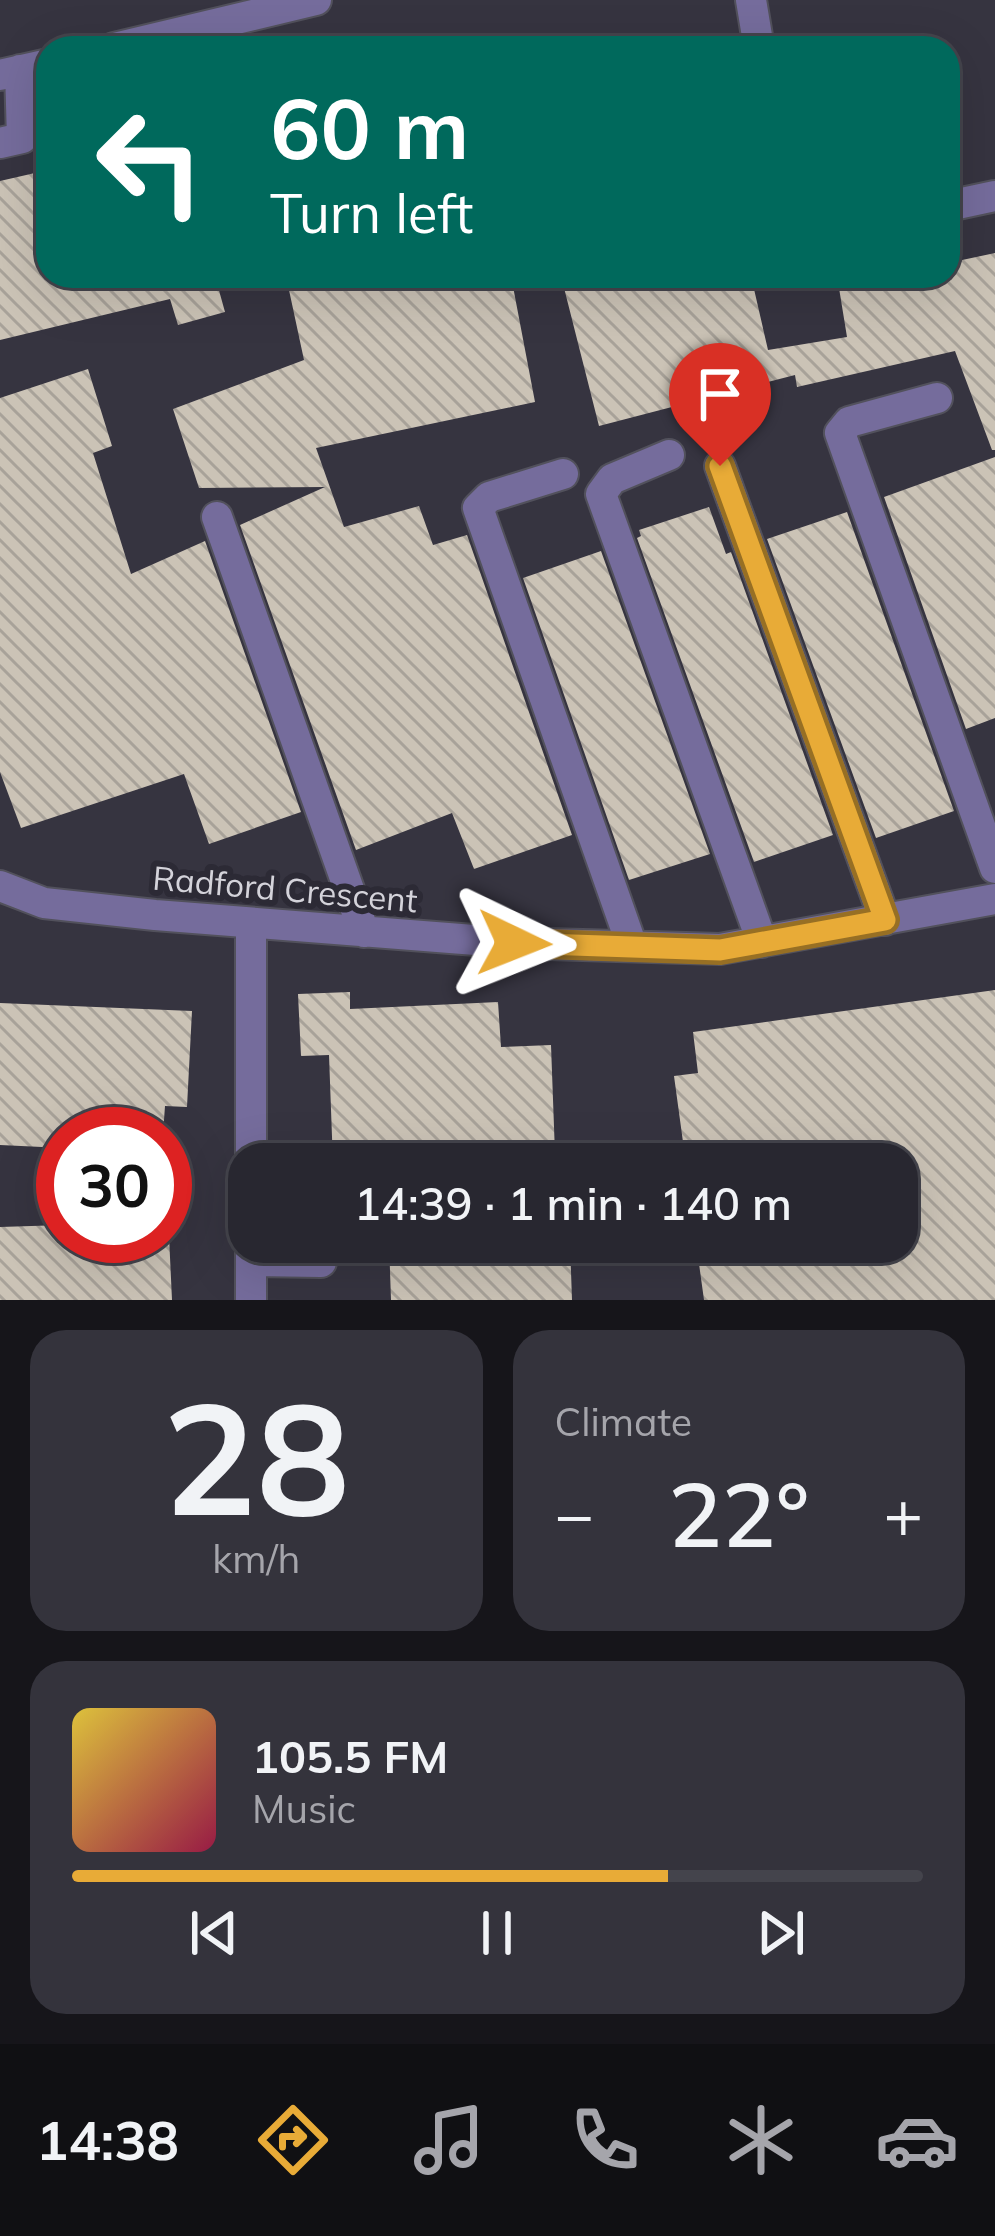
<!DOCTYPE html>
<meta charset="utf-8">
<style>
body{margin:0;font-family:Mulish,sans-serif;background:#34333c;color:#f1f3f6;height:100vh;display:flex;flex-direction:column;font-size:45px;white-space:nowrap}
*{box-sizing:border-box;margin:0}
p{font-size:39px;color:#a5a5ab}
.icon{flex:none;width:66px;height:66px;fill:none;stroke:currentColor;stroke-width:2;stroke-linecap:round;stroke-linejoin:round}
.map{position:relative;height:1300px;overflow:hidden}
.side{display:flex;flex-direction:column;gap:30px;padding:30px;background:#16151a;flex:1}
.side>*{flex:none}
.top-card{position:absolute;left:36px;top:36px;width:924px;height:252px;border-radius:36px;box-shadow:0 12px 48px #0002,0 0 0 3px #44444c;background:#00695c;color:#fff;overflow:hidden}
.speed{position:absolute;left:36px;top:1107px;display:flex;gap:24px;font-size:60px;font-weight:700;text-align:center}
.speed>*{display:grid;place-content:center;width:156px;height:156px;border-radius:50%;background:#282730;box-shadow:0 12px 48px #0002,0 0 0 3px #44444c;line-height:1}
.speed .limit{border:18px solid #d22;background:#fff;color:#111}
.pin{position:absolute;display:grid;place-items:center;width:102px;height:102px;color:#fff;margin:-123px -51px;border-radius:50% 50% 50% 0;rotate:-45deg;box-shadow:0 0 12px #0007}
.pin .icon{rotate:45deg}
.me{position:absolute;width:132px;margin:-66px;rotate:92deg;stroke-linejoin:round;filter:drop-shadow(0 0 9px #0008)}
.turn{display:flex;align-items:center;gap:42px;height:252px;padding:0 36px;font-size:54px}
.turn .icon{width:156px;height:156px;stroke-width:2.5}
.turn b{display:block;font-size:84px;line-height:102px}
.big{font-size:90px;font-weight:600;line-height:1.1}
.side .widget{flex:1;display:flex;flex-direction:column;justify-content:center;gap:18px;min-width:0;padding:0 42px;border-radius:36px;background:#34333c}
.side .dial{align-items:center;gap:0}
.dial b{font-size:156px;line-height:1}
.song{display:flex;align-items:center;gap:36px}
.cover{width:144px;height:144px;border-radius:18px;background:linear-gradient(135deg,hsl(50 70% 55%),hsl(340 70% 35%))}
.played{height:12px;border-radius:6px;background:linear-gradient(90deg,#e8ab37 70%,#44444c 70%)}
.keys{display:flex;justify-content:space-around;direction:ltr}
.heat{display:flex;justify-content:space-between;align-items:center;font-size:66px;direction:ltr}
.side .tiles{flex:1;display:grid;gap:30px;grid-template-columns:1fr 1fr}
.widget:last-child{grid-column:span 2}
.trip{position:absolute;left:228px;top:1143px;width:690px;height:120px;border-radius:36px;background:#282730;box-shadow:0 12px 48px #0002,0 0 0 3px #44444c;font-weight:600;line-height:120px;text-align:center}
.tab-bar{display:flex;height:192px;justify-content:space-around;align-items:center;background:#101013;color:#a5a5ab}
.tab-bar .icon{width:84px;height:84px}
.tab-bar .on{color:#e8ab37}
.tab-bar b{font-size:54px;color:#f1f3f6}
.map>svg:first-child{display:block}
.building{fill:url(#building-back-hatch)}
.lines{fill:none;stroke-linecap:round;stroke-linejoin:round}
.minor-casing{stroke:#52515c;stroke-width:34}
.minor{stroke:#756c9c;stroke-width:30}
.route-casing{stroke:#976f24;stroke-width:30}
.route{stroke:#e8ab37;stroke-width:21}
.labels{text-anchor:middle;stroke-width:12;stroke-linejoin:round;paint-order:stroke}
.street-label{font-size:33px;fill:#d4d3da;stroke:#2c2a35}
</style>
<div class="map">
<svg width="995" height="1300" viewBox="0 0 995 1300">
<defs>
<pattern id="building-back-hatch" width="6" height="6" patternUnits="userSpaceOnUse" patternTransform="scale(3)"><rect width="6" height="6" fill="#cbc3b6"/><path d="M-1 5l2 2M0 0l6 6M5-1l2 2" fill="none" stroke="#a8a299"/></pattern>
</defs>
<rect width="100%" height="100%" fill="#363440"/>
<!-- building -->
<path class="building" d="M48 170V276H215L225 312 178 325 170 299 0 340V181Z
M995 253V450H992L955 351 797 387 795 375 599 426 561 276H751L768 350 847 337 839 288 891 276H948V263Z
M286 276H511L535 402 316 448 344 527 419 506 433 545 467 535 572 835 474 869 452 813 356 850 240 525 325 487 199 488 173 409 304 360Z
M88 369 112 446 93 453 131 574 205 541 301 812 209 844 184 774 21 828 0 772V398Z
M995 457V718L966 729 884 497Z
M709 507 726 554 731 552 833 835 754 862 637 538 641 536 639 530Z
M847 512 954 811 876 838 767 539Z
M601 551 710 854 629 880 523 578Z
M995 990V1300H704L696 1242H897V1164H686L674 1076 698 1073 693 1032Z
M350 992V1009L498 1002 501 1047 551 1045 555 1154 333 1164 329 1055 301 1056 298 994Z
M0 1003 192 1011 187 1107 165 1106 163 1134H63V1148L0 1145Z
M63 1225V1236H169L172 1300H0V1227Z
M389 1242H570L572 1300H391Z"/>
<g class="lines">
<defs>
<path id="minor" d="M751 0 759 48
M114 48 316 0
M0 75 48 64
M0 143 22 138 20 70
M948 206 995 196
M937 398 849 422 840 433 995 868
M669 455 612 479 601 494 762 942
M720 466 885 920
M563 474 489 497 478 508 632 946
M217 517 364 932
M0 886 44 903 155 915 514 943 720 949 995 899
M251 923V1164
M251 1261 321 1262
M251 1300V1242"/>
</defs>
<!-- minor casing -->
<use href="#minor" class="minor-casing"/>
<!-- minor -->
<use href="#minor" class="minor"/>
</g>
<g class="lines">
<defs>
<path id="route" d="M514 943 720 950 885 920 720 466"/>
</defs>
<!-- route casing -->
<use href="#route" class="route-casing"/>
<!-- route -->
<use href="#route" class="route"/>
</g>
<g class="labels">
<!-- street labels -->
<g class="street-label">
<text transform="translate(285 889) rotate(5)" y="12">Radford Crescent</text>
</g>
</g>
</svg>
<div class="speed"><div class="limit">30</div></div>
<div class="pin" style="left:720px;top:466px;background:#d93025"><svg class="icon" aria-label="arrive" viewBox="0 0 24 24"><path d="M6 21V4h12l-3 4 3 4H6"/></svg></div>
<svg class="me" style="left:514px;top:943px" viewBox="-20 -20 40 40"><path d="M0-17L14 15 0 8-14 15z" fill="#e8ab37" stroke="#fff" stroke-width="4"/></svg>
<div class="trip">14:39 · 1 min · 140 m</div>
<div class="top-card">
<div class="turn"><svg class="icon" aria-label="left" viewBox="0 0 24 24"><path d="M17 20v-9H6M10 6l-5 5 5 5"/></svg><div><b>60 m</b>Turn left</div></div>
</div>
</div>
<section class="side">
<div class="tiles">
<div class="widget dial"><b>28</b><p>km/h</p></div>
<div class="widget"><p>Climate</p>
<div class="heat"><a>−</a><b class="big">22°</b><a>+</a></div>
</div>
<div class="widget">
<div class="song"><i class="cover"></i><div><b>105.5 FM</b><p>Music</p></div></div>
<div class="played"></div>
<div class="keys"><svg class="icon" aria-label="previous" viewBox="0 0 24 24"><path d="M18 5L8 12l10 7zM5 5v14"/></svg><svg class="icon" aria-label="pause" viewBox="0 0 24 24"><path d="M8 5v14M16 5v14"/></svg><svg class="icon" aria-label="next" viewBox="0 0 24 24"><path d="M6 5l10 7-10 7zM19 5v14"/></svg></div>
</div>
</div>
</section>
<nav class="tab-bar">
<b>14:38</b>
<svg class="icon on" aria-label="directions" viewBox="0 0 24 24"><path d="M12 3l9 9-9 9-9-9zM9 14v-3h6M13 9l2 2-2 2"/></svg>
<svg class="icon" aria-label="music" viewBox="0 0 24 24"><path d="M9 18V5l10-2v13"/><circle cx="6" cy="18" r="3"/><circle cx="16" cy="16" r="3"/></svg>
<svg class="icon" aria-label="phone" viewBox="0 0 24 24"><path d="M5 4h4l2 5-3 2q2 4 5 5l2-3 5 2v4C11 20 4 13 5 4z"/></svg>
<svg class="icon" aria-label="climate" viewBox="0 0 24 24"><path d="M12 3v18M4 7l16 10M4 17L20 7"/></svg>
<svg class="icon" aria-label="car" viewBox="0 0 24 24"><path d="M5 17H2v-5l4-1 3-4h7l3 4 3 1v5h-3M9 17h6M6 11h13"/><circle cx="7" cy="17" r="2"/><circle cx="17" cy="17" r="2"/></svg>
</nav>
